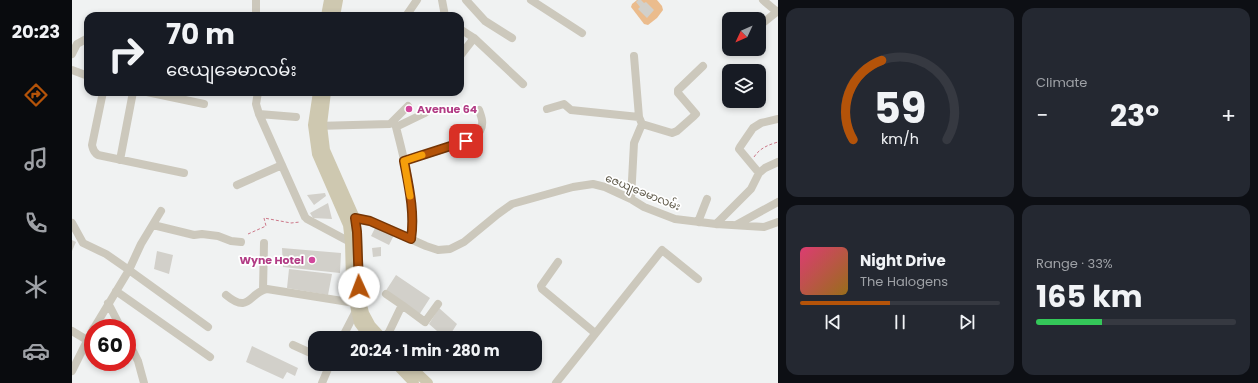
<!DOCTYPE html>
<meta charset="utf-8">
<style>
body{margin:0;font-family:Poppins,"Noto Sans Myanmar",sans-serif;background:#242831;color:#f1f3f6;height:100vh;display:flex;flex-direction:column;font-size:15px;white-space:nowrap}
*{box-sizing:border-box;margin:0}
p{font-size:13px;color:#9ea1a6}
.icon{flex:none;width:22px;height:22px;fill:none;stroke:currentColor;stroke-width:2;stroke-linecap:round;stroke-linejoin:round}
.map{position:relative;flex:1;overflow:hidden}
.side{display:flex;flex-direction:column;gap:8px;padding:8px;background:#0d0f14;width:480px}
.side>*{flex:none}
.banner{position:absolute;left:12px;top:12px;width:380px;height:84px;border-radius:12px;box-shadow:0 2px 6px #0003;background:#171b24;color:#f1f3f6;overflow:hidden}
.needle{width:26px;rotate:226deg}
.buttons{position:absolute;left:650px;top:12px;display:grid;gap:8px}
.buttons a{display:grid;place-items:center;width:44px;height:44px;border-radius:8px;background:#171b24;box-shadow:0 2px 6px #0003;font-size:20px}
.speed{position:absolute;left:12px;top:319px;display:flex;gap:8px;font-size:20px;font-weight:700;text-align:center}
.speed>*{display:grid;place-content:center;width:52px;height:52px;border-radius:50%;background:#171b24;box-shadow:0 2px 6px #0003;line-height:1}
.speed .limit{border:6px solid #d22;background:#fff;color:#111}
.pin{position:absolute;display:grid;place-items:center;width:34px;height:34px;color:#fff;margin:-17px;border-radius:8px;box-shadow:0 2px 6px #0006}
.me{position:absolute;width:44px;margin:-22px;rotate:358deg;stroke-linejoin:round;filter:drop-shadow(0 0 3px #0008)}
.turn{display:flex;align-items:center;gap:14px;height:84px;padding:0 16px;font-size:18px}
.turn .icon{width:52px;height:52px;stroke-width:2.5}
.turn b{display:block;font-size:28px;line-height:34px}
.big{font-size:30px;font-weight:700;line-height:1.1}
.side .card{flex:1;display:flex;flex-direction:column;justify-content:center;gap:6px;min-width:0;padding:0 14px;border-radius:12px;background:#242831}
.side .dial{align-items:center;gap:0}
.dial svg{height:104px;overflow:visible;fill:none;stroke:#363941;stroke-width:7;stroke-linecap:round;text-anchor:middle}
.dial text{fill:#f1f3f6;stroke:none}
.song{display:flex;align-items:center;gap:12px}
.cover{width:48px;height:48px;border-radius:6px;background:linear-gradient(135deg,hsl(340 70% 55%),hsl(40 70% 35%))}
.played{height:4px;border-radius:2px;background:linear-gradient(90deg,#b45309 45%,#363941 45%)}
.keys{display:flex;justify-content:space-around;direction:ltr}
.heat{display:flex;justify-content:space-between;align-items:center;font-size:22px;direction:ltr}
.charge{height:6px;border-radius:3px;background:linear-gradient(90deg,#34c759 33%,#363941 0)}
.side .tiles{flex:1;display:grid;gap:8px;grid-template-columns:repeat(2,1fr)}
.trip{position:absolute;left:236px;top:331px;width:234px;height:40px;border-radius:12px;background:#171b24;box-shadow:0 2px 6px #0003;font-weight:700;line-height:40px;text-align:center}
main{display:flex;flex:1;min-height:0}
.tab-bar{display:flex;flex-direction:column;width:72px;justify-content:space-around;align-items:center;background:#090b0e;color:#9ea1a6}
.tab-bar .icon{width:28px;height:28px}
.tab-bar .selected{color:#b45309}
.tab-bar b{font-size:18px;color:#f1f3f6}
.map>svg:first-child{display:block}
.water{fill:#ebbc8d}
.building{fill:#d2d0ca}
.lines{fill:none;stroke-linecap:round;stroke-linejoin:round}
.path{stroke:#cc7889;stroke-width:1;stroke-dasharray:3 2;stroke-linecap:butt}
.minor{stroke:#ccc8bc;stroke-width:8}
.major{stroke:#cec8b0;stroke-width:10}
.route-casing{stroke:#753606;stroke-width:10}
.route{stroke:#b45309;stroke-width:7}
.slow{stroke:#f59e0b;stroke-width:7}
.hotel-dot{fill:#d1479c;stroke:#fff;stroke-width:1.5}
.labels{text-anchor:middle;stroke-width:3.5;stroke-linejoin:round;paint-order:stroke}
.hotel-label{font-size:11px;font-weight:bold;fill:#b23c85;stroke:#fff;text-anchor:start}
.street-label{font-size:11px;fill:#5d5848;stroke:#fff}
</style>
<main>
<nav class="tab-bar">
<b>20:23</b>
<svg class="icon selected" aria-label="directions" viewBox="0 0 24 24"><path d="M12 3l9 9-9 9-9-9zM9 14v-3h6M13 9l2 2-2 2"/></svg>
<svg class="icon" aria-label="music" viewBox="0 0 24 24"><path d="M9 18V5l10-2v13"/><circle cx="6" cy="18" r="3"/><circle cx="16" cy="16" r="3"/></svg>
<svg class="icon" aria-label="phone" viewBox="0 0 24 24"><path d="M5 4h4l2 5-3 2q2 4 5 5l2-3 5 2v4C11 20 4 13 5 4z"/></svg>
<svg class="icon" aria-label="climate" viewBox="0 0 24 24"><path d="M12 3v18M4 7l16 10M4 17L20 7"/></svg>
<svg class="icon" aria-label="car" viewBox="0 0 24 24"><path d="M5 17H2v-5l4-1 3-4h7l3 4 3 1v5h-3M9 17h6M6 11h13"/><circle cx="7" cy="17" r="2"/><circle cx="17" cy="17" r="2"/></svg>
</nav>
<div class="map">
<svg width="706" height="383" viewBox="0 0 706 383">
<rect width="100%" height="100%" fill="#f0f2f2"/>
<!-- water -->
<path class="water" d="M565 0H585L590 6 591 10 585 18 576 25 572 24 559 7 560 4Z"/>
<!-- building -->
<path class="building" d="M566 0H569L572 3 574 2 582 10 575 18 566 9 568 7 564 2Z
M253 193 254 196 242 205 235 195Z
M256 203 260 219 241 218 238 213Z
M304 226 322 235 317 245 299 236Z
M0 240 4 242 0 251Z
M309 247V256L301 257 300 248Z
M210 248 269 253 268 273 211 267Z
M85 251 101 255 97 274 82 269Z
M217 269 260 274 256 295 215 288Z
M324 275 358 298 347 315 313 292Z
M367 308 385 324 376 338H373L357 324Z
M180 346 226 368 223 376 215 372 211 379 174 362Z"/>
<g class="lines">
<!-- path -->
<path class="path" d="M682 157C688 148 696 145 706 142
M176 234 194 226 192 218 219 223 228 222"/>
<!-- minor -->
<path class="minor" d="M184 0V16
M370 0 373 16
M394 0 413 21 440 38
M459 0 510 33
M691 0 705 12
M334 16 345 0
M687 26 706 11
M388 29 402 38 451 84
M0 54 5 44 16 38
M388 56 402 38
M562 56 567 117
M0 70 16 76
M31 92 20 145C21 149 21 152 26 155L112 173
M75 92 132 104
M186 92 184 104 187 114 233 217 235 219 278 242
M475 109 492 104 499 110 567 117 570 124 562 143 559 199
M187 114 224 117
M570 124 600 133 605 131 622 116 624 114 606 93V90L631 66
M244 126 318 124 336 106
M48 160 61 92
M332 161C346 157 402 142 408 131 412 124 410 118 407 110
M687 173 667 149 668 147 681 128 689 123 706 119
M165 185 210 165
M279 219 283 218 298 221 354 246 366 250 378 249 392 242 426 214 440 204 501 187 521 184 533 187 559 199 572 207 603 219 644 224 692 227 706 222
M626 222 635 199
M0 223 11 243 34 254 57 270 136 327
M644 224 679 189 687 173 693 168 706 162
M81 225 122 235 130 234 146 236 159 241 169 242
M664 225 706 202
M339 239C344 203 333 162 324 127L353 113
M486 262 469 286 470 289 523 333
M191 290 192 243
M44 291 138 357
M314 294 330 305
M154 295C178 315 177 292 195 289L283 303
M36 303 49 328
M22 328 57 270 69 244 89 211
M0 331 15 340
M270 338 285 309
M311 338 317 332 330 305 353 322 366 304
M55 339 66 361 72 383
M221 345 243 355
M0 371 21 329
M250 383 258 364
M484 383 590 250 626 279"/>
<!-- major -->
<path class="major" d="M254 16 257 0
M263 16 266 0
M246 92 241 125 245 154 276 225 278 242 279 282 284 310 287 323 298 338
M254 92 250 125 253 150 283 218 285 232 287 287 290 305 292 313 299 326 310 338
M324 364 342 383
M336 364 356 383"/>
</g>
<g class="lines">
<defs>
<path id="route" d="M287 287 285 232 283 218 298 221 339 239C343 213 337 187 332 161L394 141"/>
</defs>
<!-- route casing -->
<use href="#route" class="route-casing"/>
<!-- route -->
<use href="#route" class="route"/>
<!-- slow -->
<path class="slow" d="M338 196 332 161 350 155"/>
</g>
<!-- markers -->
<g class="hotel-dot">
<circle cx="337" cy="109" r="4"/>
<circle cx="240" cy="260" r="4"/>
</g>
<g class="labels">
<!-- hotel labels -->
<g class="hotel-label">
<text x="345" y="113">Avenue 64</text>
<text x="232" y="264" text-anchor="end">Wyne Hotel</text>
</g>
<!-- street labels -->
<g class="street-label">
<text transform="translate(571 192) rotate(22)" y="4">ဇေယျခေမာလမ်း</text>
</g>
</g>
</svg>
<div class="buttons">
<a><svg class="needle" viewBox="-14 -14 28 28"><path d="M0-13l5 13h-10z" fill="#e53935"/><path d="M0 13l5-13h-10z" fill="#9ea1a6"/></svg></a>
<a><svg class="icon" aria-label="layers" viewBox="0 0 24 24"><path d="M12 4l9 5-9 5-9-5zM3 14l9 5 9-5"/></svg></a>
</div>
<div class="speed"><div class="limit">60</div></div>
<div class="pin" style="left:394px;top:141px;background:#d93025"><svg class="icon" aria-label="arrive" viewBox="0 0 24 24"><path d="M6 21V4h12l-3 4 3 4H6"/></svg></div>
<svg class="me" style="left:287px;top:287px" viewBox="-20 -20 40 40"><circle r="19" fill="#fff"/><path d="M0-13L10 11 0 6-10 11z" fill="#b45309"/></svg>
<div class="trip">20:24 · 1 min · 280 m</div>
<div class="banner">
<div class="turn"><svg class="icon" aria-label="right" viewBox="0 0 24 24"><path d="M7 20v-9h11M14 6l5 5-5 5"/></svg><div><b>70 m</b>ဇေယျခေမာလမ်း</div></div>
</div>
</div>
<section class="side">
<div class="tiles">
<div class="card dial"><svg viewBox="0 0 100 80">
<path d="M14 69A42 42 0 1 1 86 69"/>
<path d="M14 69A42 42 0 0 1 36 8" stroke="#b45309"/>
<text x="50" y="56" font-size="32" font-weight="700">59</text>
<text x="50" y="72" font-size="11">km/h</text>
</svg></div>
<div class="card"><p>Climate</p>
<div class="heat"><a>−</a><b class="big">23°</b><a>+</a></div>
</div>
<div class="card">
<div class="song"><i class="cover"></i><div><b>Night Drive</b><p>The Halogens</p></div></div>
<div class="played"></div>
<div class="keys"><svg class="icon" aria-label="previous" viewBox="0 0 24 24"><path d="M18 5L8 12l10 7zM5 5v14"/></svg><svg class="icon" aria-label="pause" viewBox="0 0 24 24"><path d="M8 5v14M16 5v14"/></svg><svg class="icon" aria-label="next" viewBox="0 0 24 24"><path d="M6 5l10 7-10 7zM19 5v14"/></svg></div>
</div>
<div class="card"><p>Range · 33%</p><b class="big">165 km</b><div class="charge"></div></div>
</div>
</section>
</main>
